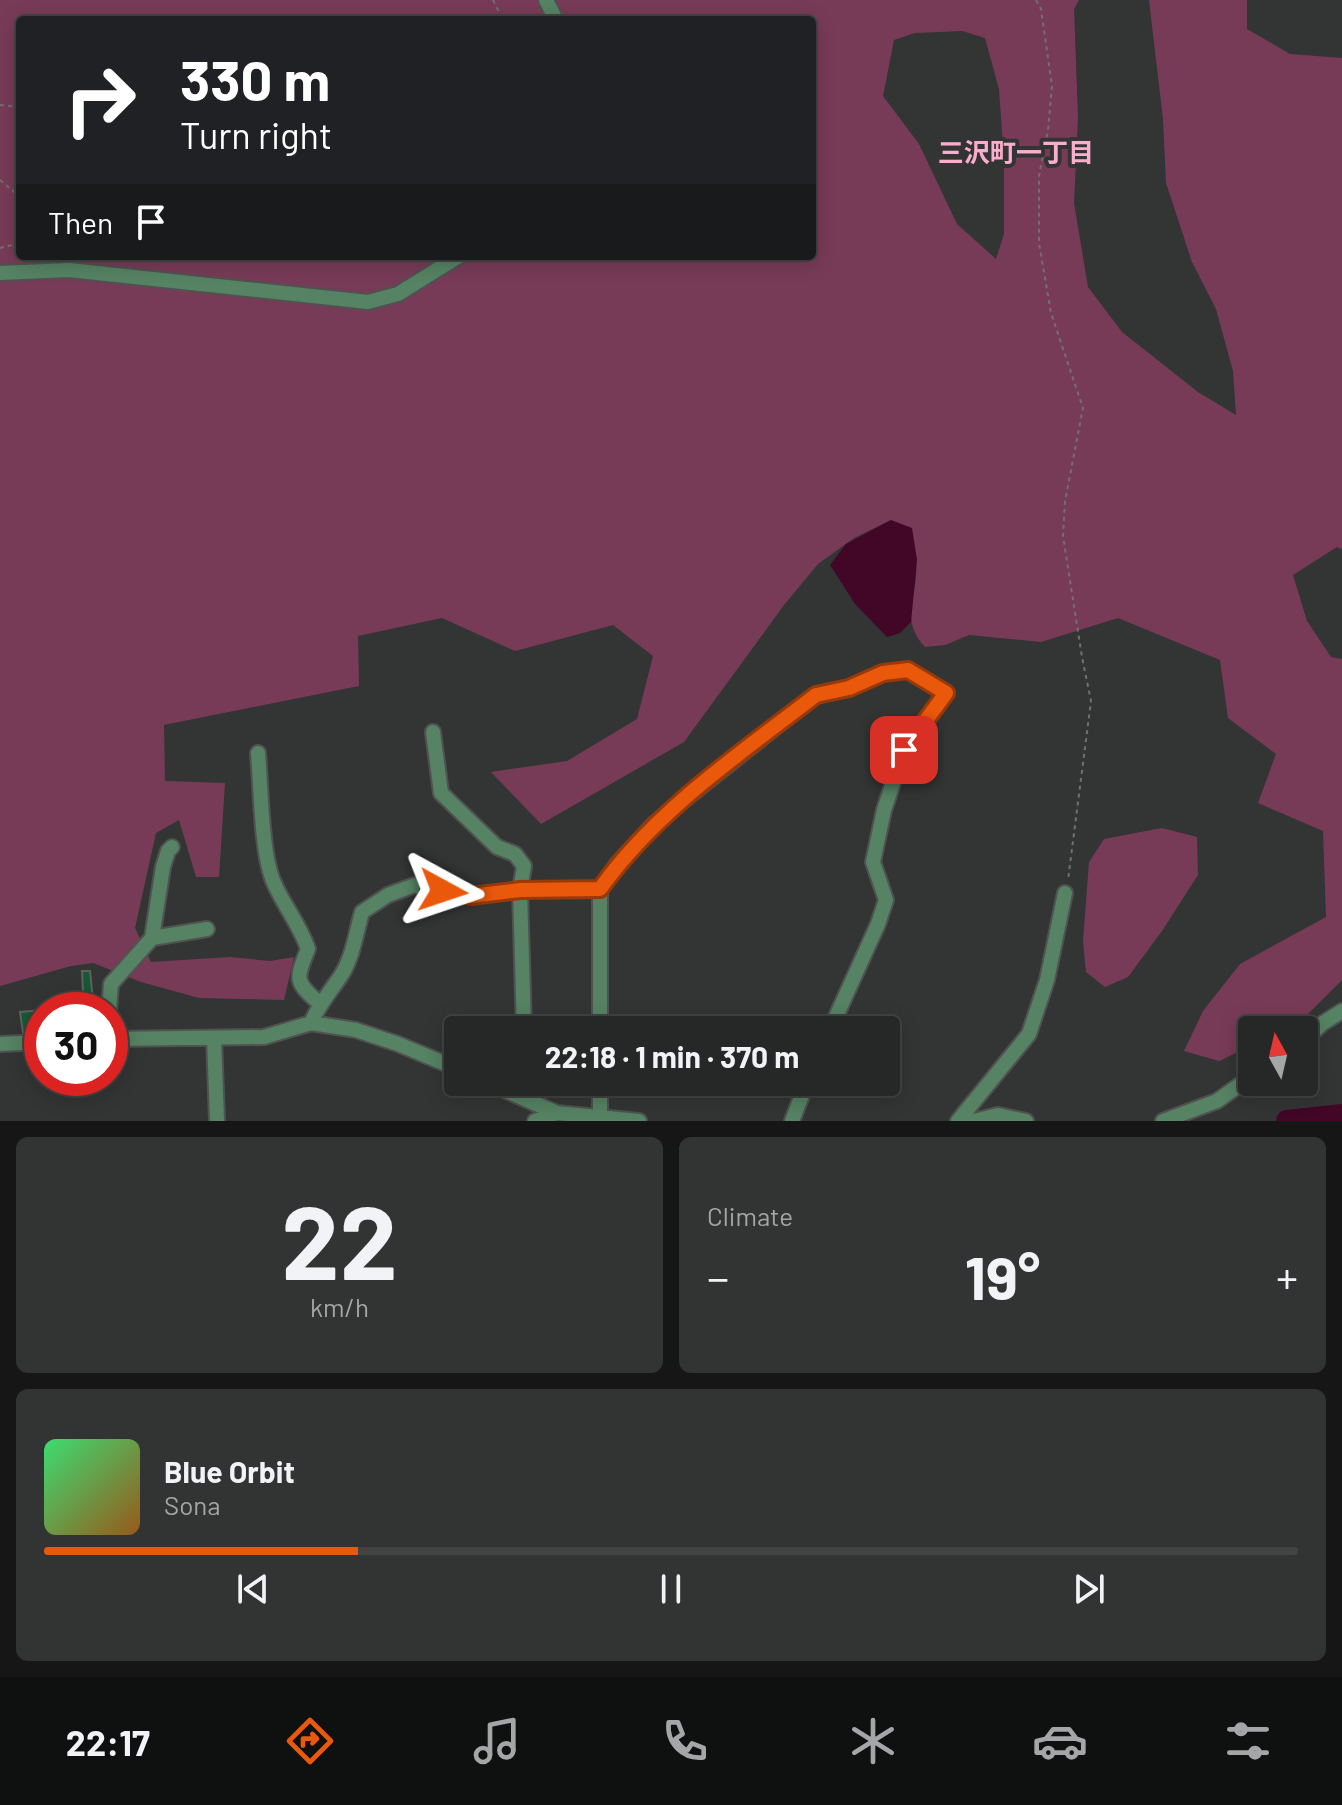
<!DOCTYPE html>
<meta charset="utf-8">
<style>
body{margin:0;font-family:Barlow,"Noto Sans JP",sans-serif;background:#323433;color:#f1f3f6;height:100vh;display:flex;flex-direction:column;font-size:30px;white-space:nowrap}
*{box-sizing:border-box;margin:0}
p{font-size:26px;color:#a4a6a7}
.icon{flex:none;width:44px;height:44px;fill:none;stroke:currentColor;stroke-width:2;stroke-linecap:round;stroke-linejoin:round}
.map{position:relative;height:1121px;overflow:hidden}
.details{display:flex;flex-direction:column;gap:16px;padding:16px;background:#151615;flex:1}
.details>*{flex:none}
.hud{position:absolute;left:16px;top:16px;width:800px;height:244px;border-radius:8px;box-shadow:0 4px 20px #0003,0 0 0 2px #424444;background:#202124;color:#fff;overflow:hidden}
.needle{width:52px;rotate:352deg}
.tools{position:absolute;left:1238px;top:1016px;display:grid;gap:16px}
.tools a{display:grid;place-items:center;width:80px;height:80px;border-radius:8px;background:#262827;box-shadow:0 4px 20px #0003,0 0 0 2px #424444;font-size:40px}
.speed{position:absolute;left:24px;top:992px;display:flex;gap:16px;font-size:40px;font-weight:700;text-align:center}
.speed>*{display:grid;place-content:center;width:104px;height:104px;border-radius:50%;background:#262827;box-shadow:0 4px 20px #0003,0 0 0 2px #424444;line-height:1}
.speed .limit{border:12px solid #d22;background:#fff;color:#111}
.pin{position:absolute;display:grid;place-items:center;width:68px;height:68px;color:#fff;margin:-34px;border-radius:16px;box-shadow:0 4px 12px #0006}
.me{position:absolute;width:88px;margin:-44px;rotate:95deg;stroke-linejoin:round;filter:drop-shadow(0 0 6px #0008)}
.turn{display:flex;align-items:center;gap:28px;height:168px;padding:0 32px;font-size:36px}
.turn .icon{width:104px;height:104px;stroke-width:2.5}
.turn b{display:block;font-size:56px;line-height:68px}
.then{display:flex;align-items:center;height:76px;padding:0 32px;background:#0003;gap:16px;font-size:30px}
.big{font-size:60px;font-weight:700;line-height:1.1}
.details .widget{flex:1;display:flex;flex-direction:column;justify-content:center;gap:12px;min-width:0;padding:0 28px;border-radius:12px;background:#323433}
.details .dial{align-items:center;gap:0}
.dial b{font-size:104px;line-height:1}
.song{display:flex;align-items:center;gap:24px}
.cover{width:96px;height:96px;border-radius:12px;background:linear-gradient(135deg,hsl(140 70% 55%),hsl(30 70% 35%))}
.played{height:8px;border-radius:4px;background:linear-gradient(90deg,#ea580c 25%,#424444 25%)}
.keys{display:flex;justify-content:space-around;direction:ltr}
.heat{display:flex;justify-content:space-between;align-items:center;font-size:44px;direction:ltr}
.details .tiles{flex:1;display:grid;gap:16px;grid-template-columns:1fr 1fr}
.widget:last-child{grid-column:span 2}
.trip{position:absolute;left:444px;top:1016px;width:456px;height:80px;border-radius:8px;background:#262827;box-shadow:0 4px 20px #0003,0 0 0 2px #424444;font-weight:700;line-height:80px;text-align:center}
.tab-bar{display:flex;height:128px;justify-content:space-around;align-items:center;background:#0f1010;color:#a4a6a7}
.tab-bar .icon{width:56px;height:56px}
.tab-bar .current{color:#ea580c}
.tab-bar b{font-size:36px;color:#f1f3f6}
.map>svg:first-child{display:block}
.green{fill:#783b57;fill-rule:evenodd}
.water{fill:#420627}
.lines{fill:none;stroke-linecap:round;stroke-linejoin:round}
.river{stroke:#420627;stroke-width:22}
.building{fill:#155a32;stroke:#5f6260;stroke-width:2}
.minor-casing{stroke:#505251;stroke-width:18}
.path{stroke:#6f7170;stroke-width:2;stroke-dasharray:4 4;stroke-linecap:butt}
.minor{stroke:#558363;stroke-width:14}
.route-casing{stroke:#983908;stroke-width:20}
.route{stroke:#ea580c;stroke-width:14}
.labels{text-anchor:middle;stroke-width:8;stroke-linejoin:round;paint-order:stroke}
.neighbourhood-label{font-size:26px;font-weight:bold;fill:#fbadcd;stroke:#333534}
</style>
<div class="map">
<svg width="1342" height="1121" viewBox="0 0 1342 1121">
<rect width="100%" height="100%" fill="#333534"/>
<!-- green -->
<path class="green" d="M0 0H1079L1074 9 1078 118 1074 203 1088 287 1122 332 1198 392 1236 415 1233 371 1216 309 1192 262 1166 183 1163 119 1149 0H1247V29L1290 54 1342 58V549L1337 547 1293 575 1307 621 1331 657 1342 659V980L1299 1023 1285 1030H1252V1045L1219 1061 1184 1051 1203 1011 1240 964 1326 917 1323 831 1258 803 1276 754 1228 718 1220 660 1118 618 1041 642 969 635 945 645 925 647C898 618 919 597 916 563 916 550 898 532 891 520L854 538 818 564 784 605 684 742 541 824 491 772 567 761 637 719 653 656 613 625 515 651 442 618 358 636 359 686 164 725 165 781 225 783 219 877H196L179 820 156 833 135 928 151 962 230 957 270 961 294 957 284 1000 199 998 141 982 93 963 71 966 0 986ZM20 20H812V256H20ZM962 31 985 38 999 89 1004 160V234L996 259 957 224 919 144 883 96 894 40 915 33Z
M1162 828 1197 837 1198 875 1162 931 1128 977 1105 987 1086 972 1083 941 1089 862 1104 839Z"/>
<!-- water -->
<path class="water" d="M891 520 912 528 917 560 911 622 900 633 887 637 855 604 830 565 846 544Z"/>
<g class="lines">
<!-- river -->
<path class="river" d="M1287 1121 1342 1115"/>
</g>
<!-- building -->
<path class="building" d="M82 971H90L94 1010H73L72 994 83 993Z
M42 1010V1032L23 1033 20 1012Z"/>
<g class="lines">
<defs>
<path id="minor" d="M546 0 556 20
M0 273 69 270 368 302 398 294 459 256
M433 732 441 793 497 847 515 854 524 866 520 890 524 1030
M258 753C261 786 261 854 274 883 284 906 300 925 308 949 296 979 294 981 319 1003
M152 938 207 929
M109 1010 111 984 152 938 163 867 168 851 172 847
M311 1023C319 1004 331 991 342 974 353 956 356 933 362 912L388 895 415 885 471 896 520 890 600 889
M600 1030V889L617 864 654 824 816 695 849 688 883 673 908 670 946 693 904 750 884 810 873 862 886 900 878 924 830 1030
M214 1038 217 1121
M110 1039 264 1037 311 1023 356 1030 398 1044 458 1069
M1304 1040 1323 1023 1342 1011
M0 1044 42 1042
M486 1082 557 1113 639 1121
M600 1082V1115
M535 1121 557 1113
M792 1121 807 1082
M958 1121 1029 1034 1047 980 1065 893
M974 1121 998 1115 1026 1121
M1163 1121 1217 1101 1252 1076"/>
</defs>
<!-- minor casing -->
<use href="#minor" class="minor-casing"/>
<!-- path -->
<path class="path" d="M493 0 503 20
M1036 0 1041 9 1052 86 1048 130 1039 176V243L1051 313 1083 408 1065 501 1063 536 1082 657 1091 701 1068 880
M0 105 20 107
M0 180 20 197
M0 248 20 243"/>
<!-- minor -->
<use href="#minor" class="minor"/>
</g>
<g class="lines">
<defs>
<path id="route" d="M443 891 471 896 520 890 600 889C655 811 741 753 816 695L849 688 883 673 908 670 946 693 904 750"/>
</defs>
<!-- route casing -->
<use href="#route" class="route-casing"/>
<!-- route -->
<use href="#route" class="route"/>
</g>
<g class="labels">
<!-- neighbourhood labels -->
<g class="neighbourhood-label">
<text x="1016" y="162">三沢町一丁目</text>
</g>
</g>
</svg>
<div class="tools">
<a><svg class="needle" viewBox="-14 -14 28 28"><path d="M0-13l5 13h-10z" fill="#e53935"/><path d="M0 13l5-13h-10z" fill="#a4a6a7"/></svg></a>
</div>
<div class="speed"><div class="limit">30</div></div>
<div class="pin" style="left:904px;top:750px;background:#d93025"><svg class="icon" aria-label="arrive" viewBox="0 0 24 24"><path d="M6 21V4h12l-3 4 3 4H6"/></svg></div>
<svg class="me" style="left:443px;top:891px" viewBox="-20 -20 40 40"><path d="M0-17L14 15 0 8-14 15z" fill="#ea580c" stroke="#fff" stroke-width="4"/></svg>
<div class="trip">22:18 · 1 min · 370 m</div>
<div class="hud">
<div class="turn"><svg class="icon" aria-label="right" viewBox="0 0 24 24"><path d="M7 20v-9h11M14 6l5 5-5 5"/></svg><div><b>330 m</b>Turn right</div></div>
<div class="then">Then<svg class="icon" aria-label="arrive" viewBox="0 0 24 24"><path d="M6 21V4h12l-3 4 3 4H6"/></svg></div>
</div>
</div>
<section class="details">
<div class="tiles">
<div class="widget dial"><b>22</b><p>km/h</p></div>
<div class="widget"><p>Climate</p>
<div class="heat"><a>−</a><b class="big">19°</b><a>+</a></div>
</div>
<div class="widget">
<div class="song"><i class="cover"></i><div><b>Blue Orbit</b><p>Sona</p></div></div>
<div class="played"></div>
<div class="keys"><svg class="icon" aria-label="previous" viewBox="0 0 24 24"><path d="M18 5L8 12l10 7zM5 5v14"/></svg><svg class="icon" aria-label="pause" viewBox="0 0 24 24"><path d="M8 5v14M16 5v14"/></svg><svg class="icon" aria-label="next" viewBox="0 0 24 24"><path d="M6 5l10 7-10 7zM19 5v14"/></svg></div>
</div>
</div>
</section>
<nav class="tab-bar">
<b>22:17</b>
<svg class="icon current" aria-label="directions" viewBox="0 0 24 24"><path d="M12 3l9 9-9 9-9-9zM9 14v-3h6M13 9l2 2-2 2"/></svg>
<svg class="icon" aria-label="music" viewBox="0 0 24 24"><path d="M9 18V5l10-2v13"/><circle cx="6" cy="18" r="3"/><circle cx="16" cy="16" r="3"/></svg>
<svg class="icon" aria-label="phone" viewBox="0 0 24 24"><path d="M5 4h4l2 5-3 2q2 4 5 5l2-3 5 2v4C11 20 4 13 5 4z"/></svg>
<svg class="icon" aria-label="climate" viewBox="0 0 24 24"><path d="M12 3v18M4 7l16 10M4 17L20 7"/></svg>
<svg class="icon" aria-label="car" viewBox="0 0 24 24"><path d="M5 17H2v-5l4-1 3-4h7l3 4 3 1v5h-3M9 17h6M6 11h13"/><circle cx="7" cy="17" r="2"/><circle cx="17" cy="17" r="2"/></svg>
<svg class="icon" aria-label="filters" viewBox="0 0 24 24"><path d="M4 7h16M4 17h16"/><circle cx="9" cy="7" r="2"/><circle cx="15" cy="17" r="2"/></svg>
</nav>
